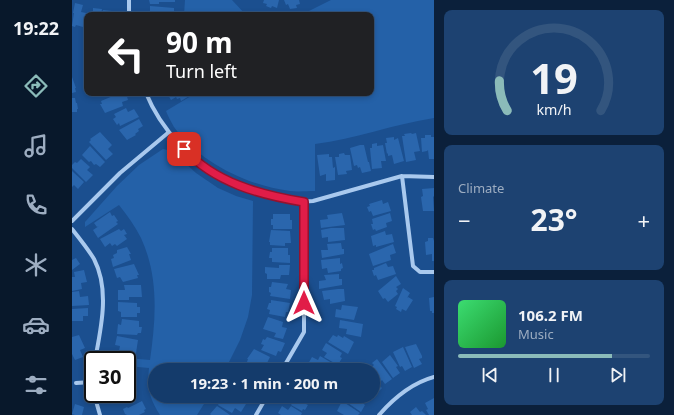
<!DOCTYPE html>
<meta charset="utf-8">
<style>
body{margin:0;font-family:"Noto Sans",sans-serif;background:#1d4271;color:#f1f3f6;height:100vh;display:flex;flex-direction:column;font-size:15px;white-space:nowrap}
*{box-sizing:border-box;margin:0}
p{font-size:13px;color:#9dadc1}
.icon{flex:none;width:22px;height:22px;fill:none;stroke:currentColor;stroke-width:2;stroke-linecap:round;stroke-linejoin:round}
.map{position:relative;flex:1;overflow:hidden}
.sheet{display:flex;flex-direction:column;gap:10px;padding:10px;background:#0b203b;width:240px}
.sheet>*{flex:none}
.guide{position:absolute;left:12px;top:12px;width:290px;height:84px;border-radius:8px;box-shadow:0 2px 6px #0003,0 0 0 1px #33557e;background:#202124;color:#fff;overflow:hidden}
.speed{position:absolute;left:12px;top:351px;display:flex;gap:8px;font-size:20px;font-weight:700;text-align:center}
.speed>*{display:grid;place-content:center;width:52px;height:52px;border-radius:50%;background:#143b6b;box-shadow:0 2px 6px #0003,0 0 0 1px #33557e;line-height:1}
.speed .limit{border:2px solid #111;border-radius:6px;background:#fff;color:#111}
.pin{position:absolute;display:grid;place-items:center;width:34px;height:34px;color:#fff;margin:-17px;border-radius:8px;box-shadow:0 2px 6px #0006}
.me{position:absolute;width:44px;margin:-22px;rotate:0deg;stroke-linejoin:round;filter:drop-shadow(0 0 3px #0008)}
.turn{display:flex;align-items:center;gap:14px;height:84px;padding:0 16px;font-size:18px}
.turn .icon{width:52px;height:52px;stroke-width:2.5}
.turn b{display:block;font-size:28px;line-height:34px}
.big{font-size:30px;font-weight:700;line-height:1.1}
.sheet .card{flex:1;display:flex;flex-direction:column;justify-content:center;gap:6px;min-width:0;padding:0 14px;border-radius:8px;background:#1d4271}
.sheet .dial{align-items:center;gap:0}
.dial svg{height:104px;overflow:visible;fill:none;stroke:#33557e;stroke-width:7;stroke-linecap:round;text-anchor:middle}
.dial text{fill:#f1f3f6;stroke:none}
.song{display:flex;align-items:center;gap:12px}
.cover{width:48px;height:48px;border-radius:6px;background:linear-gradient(135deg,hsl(140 70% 55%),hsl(130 70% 35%))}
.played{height:4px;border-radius:2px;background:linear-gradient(90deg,#8bbbb9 80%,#33557e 80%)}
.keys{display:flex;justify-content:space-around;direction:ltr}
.heat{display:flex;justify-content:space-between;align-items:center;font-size:22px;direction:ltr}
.trip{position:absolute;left:76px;top:363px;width:232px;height:40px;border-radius:20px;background:#143b6b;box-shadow:0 2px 6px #0003,0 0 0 1px #33557e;font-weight:700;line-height:40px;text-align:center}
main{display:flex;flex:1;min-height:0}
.tabs{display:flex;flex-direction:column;width:72px;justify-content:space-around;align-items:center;background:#08182b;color:#9dadc1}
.tabs .icon{width:28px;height:28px}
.tabs .selected{color:#8bbbb9}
.tabs b{font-size:18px;color:#f1f3f6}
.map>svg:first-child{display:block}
.green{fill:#2461a8}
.building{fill:#2a66ad}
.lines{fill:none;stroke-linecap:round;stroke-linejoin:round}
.minor{stroke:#a9c9ee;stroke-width:4}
.route-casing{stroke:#92132f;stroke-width:10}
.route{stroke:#e11d48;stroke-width:7}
</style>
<main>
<nav class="tabs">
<b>19:22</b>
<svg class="icon selected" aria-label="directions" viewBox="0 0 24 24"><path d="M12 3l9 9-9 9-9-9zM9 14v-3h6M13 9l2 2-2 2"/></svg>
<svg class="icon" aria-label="music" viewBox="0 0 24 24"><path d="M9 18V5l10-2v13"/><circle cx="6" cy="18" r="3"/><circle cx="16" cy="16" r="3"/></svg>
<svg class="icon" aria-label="phone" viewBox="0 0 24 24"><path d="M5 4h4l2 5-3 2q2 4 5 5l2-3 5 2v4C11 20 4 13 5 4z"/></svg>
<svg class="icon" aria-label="climate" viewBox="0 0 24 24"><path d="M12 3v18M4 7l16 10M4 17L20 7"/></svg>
<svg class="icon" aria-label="car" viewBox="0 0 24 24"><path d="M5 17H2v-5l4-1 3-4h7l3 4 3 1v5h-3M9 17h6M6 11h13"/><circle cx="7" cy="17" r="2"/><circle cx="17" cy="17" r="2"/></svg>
<svg class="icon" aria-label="filters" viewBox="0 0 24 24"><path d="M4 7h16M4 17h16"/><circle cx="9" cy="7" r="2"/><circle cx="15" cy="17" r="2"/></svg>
</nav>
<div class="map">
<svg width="362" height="415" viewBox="0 0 362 415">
<rect width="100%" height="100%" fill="#1b4f8f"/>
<!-- green -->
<path class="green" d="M113 0H160L174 15H112Z
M259 0H362V118C322 124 283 139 243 144V191C235 191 226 192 218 191 176 186 127 162 102 127 99 122 96 116 94 111L124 93H299V15H229Z
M91 149 100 151 124 173 146 188 164 196 181 201 180 295 176 317 168 340 153 370H83V396H137L125 415H88C77 398 75 387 77 368L55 366V360H32L33 356 78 360C84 318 87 277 69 238 63 226 55 215 47 205L13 227V222L45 186 67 165Z"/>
<!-- building -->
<path class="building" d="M77 0H103V2H87V4H78Z
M192 0H207L205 8 200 6 199 8 194 6 195 4 191 3Z
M212 0H227L228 4 224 5 225 8 218 9 216 4 214 5Z
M3 3 11 5 9 12 14 13 11 27 4 25 3 27 0 26 2 13H1Z
M78 6 102 8V11H105L104 15H78Z
M21 8 30 9 29 15H16V12L21 13Z
M31 10 40 11 39 15H30Z
M0 77 4 88H3L4 92 0 93Z
M48 93H54L56 100 50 102 51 106 33 113 28 104H30L29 101Z
M95 93H117L119 95 109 101 108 98 105 99 104 97 99 100Z
M0 98H3L4 103H5L6 109H5V112H0Z
M54 108 56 112 62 109 67 117 48 126 47 123 45 125 41 119 44 117 42 114Z
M67 119 71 126 66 129 67 131 63 134 64 135 55 140 47 130Z
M28 132 40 145 36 149 41 154 34 160 17 142 19 140 18 139Z
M339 133 340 134 344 133 348 151 342 152 344 160 334 162 330 136H333L332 134Z
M353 135H359V137H362V159H357L356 150 355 151 350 152 349 138H353Z
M322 137V140L326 138 332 161 322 164 320 155 316 156V153L315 154 313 143H315L314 138Z
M305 143V146L311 145 314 161H309L310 168 300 169 298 148H300V144Z
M288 145H292L296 162H297L299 171 290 173 288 167 286 168 285 165 282 166 278 148Z
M18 146 33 162 28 167 24 164 22 165 19 161 17 162 10 155Z
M272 153 273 155H278L280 170 274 171 275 174 266 175 263 157H267V154Z
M257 154V157H260L261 168 263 167V180L254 181V174L248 176 245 155Z
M9 159 18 167 15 170 21 175 14 182 0 168V165L3 162 5 163Z
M0 171 12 182 6 189 2 185 0 187Z
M362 188V196L361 197 362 211H351L349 197 351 196 350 189Z
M310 200 311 204 316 202 319 211 301 216 299 211 297 212 295 207 298 206 297 204Z
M38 212 40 216 42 215 46 221 44 222 46 224 26 238 21 230 27 226 25 227 22 223Z
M270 213 273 225 249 228 248 220 256 219 255 215Z
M318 213 320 221 314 223 315 227 304 231 303 229 301 230 299 224H301L300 219Z
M201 214H218V220H220V229H201V225H199V219H201Z
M259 228H272L273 240 256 242V237L250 238 249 230Z
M47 229 49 231 52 229 55 234 52 235 55 239 45 246 43 244 40 246 38 243 33 247 28 239Z
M199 230 218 231 219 243H213V246L198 245V242H197Z
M313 231 314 235 320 234 322 242 304 247V245L301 246 299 236Z
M356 238H361L362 241V261H360V254L354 255 353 242 356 241Z
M269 243 270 249H272V254L250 258 249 250H256L255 244Z
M321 244 324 253 318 255 319 260 301 266 297 254Z
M55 247 59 254H57L59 260 41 267 39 259 42 258 41 255 45 253V250Z
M200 248H216V255H218V263L200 262V258H197L198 252H200Z
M4 258 8 264 0 270V260Z
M268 258V264L270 263 271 268 269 269V271L256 273 255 268 250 269 249 260Z
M314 263 316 267 321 266 324 274 306 280 304 275 302 276 300 270H302V268Z
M62 264 67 275H65L66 278 51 282 48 277 45 278 42 269Z
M207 265H218L217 275H209L208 279H195V274L193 273V267L207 268Z
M12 270 15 282 9 283 10 289 0 291V277H3L2 272Z
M267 274V279H270V285L247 289V281L254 280 252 275Z
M324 276 329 284 324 287 326 289 324 291 326 294 316 302 313 298 311 299 306 291Z
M200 282 216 284 214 289 219 290 218 299 198 296 199 293 197 292V287H199Z
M52 285H69L70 297H57V300H46V290H53Z
M331 288 338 293 335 298 336 297 341 300 334 311 330 309 329 312 324 309 325 307 323 306Z
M266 289H272L273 301 258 304V299L252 300 250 291Z
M7 291 8 297 16 296 17 305 0 306V292Z
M362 297V313H360V311H358L357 298Z
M199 300 218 303 216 312H214L213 317 197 314 198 310 195 309 197 303H199Z
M46 302 65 303V307H68V313H65V317H49V312L46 311Z
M270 305 286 307 282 320 263 317 264 309 269 310Z
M16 308V316H11V321H0V309Z
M196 317 211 322 210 327 215 328 211 339 202 337 204 333 191 329Z
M50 319 67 321V327H70L69 333H66L65 335 45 334 46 324 49 325Z
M268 320 291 324 289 337 274 334 275 329 267 328Z
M7 335 13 348 8 350 11 357 3 360 0 354V337Z
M261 335 265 337 266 335 271 338 272 336 282 342 276 354 256 342Z
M45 336 66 340 64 353 47 351 48 346 43 345Z
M195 337 213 343 209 352 206 351 204 356 189 350 192 345 189 344 191 339 193 340Z
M254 343 270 353 268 357 270 358 267 363 265 362 264 364 252 357 255 353 250 350Z
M344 344 350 356V358L347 359 350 364 342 368 333 347Z
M331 347 340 367 333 371 330 366 328 367 321 352Z
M182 349 198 357 195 363 201 365 198 370H188V368L175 362 176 359H175Z
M318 355 326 366 324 367 328 373 321 378 310 362Z
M248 356 260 363 257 368 260 369 259 370H246L236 364 240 357 246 360Z
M305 359 320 379 313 384 310 380 308 382 299 368 302 365 300 363Z
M55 366 60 367V370L64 371 61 381 55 380Z
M301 377 306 382 305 384 310 388 304 394 301 391Z
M55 387H60V393H61L60 401H49V398H45V396H41V394H55Z
M148 396H156L162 400 163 398 174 404 169 412 163 408 160 413 146 405 148 401 146 399Z
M165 396H181L183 397 178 404Z
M216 396H230L236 400 234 404 236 405 233 410 231 409 230 411 219 405 222 401 215 397Z
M273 396H283L293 405 289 412 270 399Z
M362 398V415H357L354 410 356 409 353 403Z
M70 401 74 409 72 410 73 412 67 415H55L53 414 51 409 55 407 56 408Z
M270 401 288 413 286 415H272L265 411Z
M3 404 12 407 10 415H3L0 414Z
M145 406 148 408 158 415H139L138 414Z
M210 406 216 410 219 406 230 413 229 415H209L206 413Z
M344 407 348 412 350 411 354 415H340L338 412Z"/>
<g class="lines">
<!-- minor -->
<path class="minor" d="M57 15V0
M74 93C89 130 120 162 155 181 165 186 177 189 187 192 204 198 223 203 241 201L330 176 362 177
M330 176 341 266 348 272H362
M0 221 48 173 97 132
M0 229C8 239 16 249 22 259 38 290 29 328 23 360
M210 370 232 332V202
M21 377V387
M4 383 20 382
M22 394 28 415
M184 415 195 396
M307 415C322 398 340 383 362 377"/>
</g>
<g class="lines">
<defs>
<path id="route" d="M112 149C143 183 189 195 232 202V303"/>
</defs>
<!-- route casing -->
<use href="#route" class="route-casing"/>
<!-- route -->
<use href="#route" class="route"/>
</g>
</svg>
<div class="speed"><div class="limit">30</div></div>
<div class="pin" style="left:112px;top:149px;background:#d93025"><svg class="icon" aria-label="arrive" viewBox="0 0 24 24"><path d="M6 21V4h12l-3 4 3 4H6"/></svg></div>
<svg class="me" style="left:232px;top:303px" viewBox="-20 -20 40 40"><path d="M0-17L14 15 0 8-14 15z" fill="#e11d48" stroke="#fff" stroke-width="4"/></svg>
<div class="trip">19:23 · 1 min · 200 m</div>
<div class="guide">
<div class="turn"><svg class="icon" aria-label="left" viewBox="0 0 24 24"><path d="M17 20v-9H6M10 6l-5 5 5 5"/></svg><div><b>90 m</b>Turn left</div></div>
</div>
</div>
<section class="sheet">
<div class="card dial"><svg viewBox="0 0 100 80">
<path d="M14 69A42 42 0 1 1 86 69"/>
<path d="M14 69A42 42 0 0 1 8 46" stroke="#8bbbb9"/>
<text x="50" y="56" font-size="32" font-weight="700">19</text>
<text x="50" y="72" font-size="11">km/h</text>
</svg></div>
<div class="card"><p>Climate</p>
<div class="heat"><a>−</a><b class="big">23°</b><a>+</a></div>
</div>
<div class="card">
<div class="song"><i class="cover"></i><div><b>106.2 FM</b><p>Music</p></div></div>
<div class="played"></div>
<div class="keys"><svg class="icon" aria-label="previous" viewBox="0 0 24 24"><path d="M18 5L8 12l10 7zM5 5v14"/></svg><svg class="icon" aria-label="pause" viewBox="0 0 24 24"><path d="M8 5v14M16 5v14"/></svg><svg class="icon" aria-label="next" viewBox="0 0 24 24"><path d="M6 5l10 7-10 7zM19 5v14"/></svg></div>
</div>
</section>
</main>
